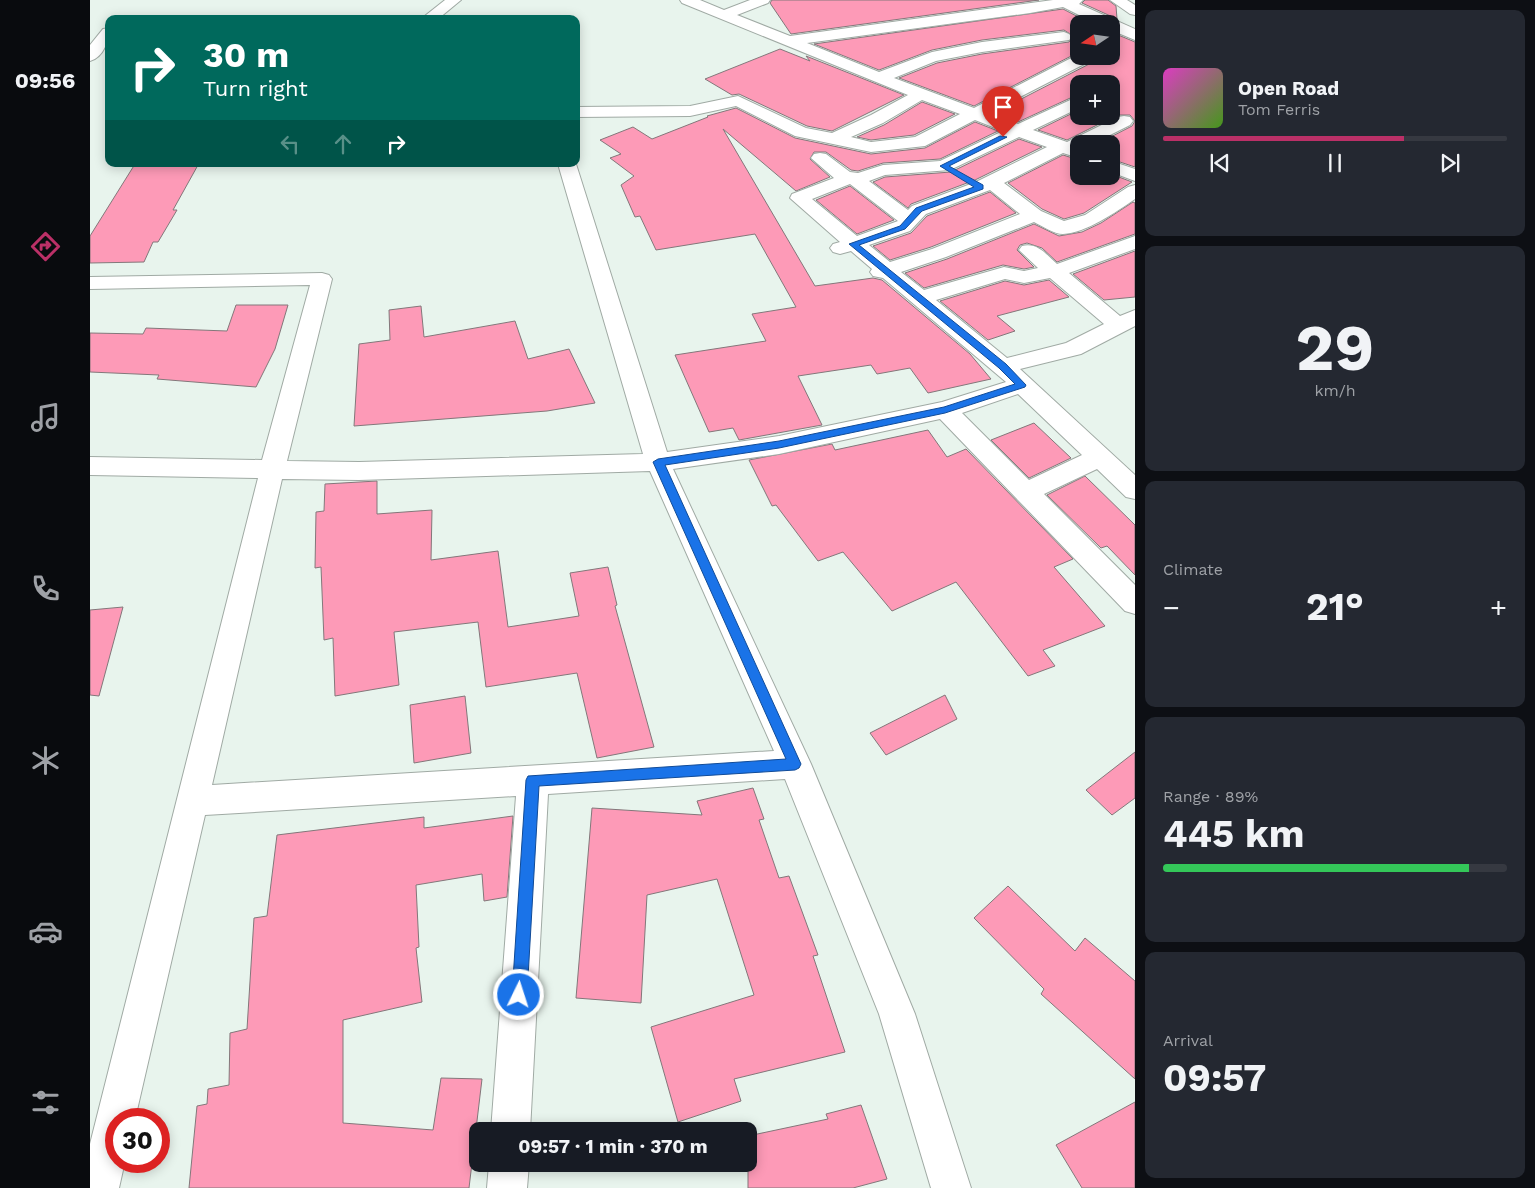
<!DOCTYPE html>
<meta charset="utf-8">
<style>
body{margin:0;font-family:"Work Sans",sans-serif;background:#242831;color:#f1f3f6;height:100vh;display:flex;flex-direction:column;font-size:19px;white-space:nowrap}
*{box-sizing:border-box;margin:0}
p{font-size:16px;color:#9ea1a6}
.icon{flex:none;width:28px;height:28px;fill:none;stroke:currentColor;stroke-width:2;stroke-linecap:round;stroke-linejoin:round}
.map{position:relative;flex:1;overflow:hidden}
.panel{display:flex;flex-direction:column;gap:10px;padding:10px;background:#0d0f14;width:400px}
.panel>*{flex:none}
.banner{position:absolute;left:15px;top:15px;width:475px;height:152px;border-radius:10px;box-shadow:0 2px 12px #0003;background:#00695c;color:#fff;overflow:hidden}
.needle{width:32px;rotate:257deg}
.fabs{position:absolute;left:980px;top:15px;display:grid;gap:10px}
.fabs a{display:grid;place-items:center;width:50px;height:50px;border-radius:10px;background:#171b24;box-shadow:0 2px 12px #0003;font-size:25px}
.speed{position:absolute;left:15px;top:1108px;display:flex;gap:10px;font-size:25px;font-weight:700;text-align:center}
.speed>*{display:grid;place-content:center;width:65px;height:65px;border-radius:50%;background:#171b24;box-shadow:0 2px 12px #0003;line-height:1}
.speed .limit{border:8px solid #d22;background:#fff;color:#111}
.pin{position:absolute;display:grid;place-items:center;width:42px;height:42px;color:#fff;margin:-51px -21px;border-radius:50% 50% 50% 0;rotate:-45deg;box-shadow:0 0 5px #0007}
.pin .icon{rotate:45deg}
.me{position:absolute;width:55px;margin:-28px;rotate:4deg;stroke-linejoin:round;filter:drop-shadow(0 0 4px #0008)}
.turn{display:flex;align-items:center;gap:18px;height:105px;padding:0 15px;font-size:22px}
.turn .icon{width:65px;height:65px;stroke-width:2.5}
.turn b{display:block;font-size:35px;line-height:42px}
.lanes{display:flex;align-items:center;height:48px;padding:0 15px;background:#0003;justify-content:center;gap:25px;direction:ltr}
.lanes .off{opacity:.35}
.big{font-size:38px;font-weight:700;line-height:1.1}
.panel .card{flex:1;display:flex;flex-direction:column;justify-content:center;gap:8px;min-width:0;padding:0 18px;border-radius:10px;background:#242831}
.panel .dial{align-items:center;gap:0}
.dial b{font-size:65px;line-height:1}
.song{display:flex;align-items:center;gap:15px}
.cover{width:60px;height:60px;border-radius:8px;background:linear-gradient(135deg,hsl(310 70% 55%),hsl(100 70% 35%))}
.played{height:5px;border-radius:2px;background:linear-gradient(90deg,#bb3067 70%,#363941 70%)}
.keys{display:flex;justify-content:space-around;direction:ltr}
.heat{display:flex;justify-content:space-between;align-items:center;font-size:28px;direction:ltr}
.charge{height:8px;border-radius:4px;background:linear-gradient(90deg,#34c759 89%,#363941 0)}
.trip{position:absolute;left:379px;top:1122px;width:288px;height:50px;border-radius:10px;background:#171b24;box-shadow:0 2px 12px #0003;font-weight:700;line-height:50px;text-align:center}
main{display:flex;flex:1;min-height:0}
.menu{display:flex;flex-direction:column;width:90px;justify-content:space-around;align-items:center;background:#090b0e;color:#9ea1a6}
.menu .icon{width:35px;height:35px}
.menu .active{color:#bb3067}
.menu b{font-size:22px;color:#f1f3f6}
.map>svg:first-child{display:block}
.building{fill:#fd9ab7;stroke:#83777a}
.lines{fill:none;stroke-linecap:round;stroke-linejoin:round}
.minor-casing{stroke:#a0aaa4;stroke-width:2}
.minor{fill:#fff;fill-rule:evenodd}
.route{fill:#1a73e8;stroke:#114b97}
</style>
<main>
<nav class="menu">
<b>09:56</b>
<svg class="icon active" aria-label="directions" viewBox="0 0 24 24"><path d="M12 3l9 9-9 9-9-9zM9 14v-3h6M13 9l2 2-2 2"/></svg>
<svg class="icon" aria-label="music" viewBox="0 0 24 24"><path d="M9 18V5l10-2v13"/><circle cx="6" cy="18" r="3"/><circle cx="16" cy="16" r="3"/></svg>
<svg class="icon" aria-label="phone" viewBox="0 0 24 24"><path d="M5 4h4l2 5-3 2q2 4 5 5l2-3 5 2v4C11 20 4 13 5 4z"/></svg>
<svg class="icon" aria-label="climate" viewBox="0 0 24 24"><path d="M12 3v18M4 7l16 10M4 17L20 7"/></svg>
<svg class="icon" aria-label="car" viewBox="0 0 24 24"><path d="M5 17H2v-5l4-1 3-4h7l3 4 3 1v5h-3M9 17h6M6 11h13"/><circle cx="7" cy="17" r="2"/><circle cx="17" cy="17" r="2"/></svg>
<svg class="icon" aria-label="filters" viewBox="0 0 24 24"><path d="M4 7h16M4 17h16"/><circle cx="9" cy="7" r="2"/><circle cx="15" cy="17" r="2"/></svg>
</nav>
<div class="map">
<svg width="1045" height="1188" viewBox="0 0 1045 1188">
<rect width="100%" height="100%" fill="#e8f4ed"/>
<!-- building -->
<path class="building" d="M682 0H949L701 34 680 3Z
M995 0H1018L1026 6 1027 19 992 3Z
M973 9 1002 24H989V52L884 106 809 78 847 63 892 54 979 42 983 36 974 30 892 40 842 50 789 70 724 44Z
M1021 32 1045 42V167L1021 159V144H1007L1042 126 1045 121 1040 115H1027L977 140 948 130 989 110V116H1021V84H989V94L928 122 904 113 1005 61 1008 56H1021Z
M690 49 720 61 716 56 814 95 742 131 717 126 649 94 642 95 615 79Z
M832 102 865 114 824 135 781 140 767 137 794 125Z
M646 108 705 138 781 154 835 148 885 122 908 131 850 159 793 163 768 171 761 170 736 152H724L720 159 740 177 706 191 633 129 725 286 783 278 792 280 880 354 901 379 838 393 820 368 787 374 781 365 708 376 732 425 649 440 643 428 619 432 585 355 676 341 662 314 706 307 665 234 566 250 550 216 545 217 531 185 544 176 520 158 531 154 510 140 543 127 562 139 618 117 617 116Z
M929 139 952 147 885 180 821 204 818 208 783 182 795 177 861 172Z
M973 155 989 160V176H1021V174L1042 182 994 213 974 219 952 209 918 183Z
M45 164 108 165 83 210H87L68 242H63L54 262 0 263V236Z
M760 186 804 220 767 234 726 200Z
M900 192 926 213 841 247 800 260 783 246 821 233 837 216Z
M1043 202 1045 203V234L967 262 952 248 937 243 930 245 927 250 944 267 934 269 913 265 834 288 815 273 857 259 944 224 969 236 992 232 1011 223Z
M1045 251V297L1014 300 983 274Z
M959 280 979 297 907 316 925 331 898 340 850 301 915 281 934 285Z
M146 305H198L185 349 166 387 67 379 69 375 0 372V333L53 334 56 328 137 331Z
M331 306 334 337 425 321 438 359 479 349 505 403 457 411 264 426 269 344 300 340 299 310Z
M944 423 981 458 939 478 901 440Z
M838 430 857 457 876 449 983 559 964 567 1015 626 953 650 965 666 938 676 866 582 802 611 753 552 728 561 686 505 682 506 659 460 742 444 745 450Z
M995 476 1045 525V575L1017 546 1011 548 957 495Z
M287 481V514L342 510 341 560 408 551 418 627 489 616 480 573 518 567 527 605 525 606 564 747 507 758 487 673 396 687 388 622 304 632 309 685 245 696 243 638 234 640 231 567 225 568 226 512 234 511 235 484Z
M33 607 9 696 0 695V610Z
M855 695 867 719 796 755 780 733Z
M375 696 381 753 324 763 320 705Z
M1045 752V798L1022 815 996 790Z
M663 788 674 819 669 820 689 878 699 876 728 955 723 956 755 1052 644 1079 651 1101 588 1122 561 1027 664 995 627 879 557 895 551 1003 486 998 502 808 612 815 607 801Z
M423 816 417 897 394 901 392 874 326 885 329 947 326 948 332 1002 253 1020V1123L343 1130 351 1078 392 1079 379 1188H99L107 1106 117 1104 118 1089 139 1085 140 1033 157 1029 164 918 177 916 187 835 334 817V828Z
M918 886 985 951 995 938 1045 981V1079L951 994 954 989 884 918Z
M1045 1102V1188H992L966 1145Z
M771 1105 797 1179 763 1188H658V1136L738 1119 736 1114Z"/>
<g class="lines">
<defs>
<path id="minor" d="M355 0H371L348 19H331Z
M590 0H610L634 10 660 0H680L678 3 647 15 700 36 963 0H993L989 4 1045 29V40L1021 30V24H1007L973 7 940 13 717 43 789 72 842 52 892 42 974 32 979 34 982 37 979 40 892 52 846 61 804 78 884 108 989 54V56H1006L1004 59 899 113 928 124 989 96V108L943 130 977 142 1028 117 1034 116 1040 117 1043 121 1040 125 1002 144H989V158L973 153 914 183 951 211 974 221 995 215 1038 187 1045 185V199C1026 212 996 233 973 234 964 234 952 226 944 222L856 257 811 272 834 290 914 267 934 271 948 268 929 250 932 246C947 242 956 254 967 264L1045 236V249L979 273 1030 316 1045 310V326L991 354 930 369 1045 475V499L1036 497 1007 469 954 494 1045 585V614L1035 611 850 419 689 454 583 469 721 764 825 1014 881 1188H841L789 1014 695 779 458 794 440 1131H401L426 796 115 815 45 1119H26V1161H35L29 1188H0V1144L168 478 0 475V457L172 460 220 285 0 289V277L232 273 239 275 242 279 197 461 269 462 553 454 468 164H486L577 452 689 436 852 402 916 382 793 278 783 276 780 272 782 269 761 251 750 254 743 252 740 248 743 244 750 242 700 198 702 194 744 178 721 158 724 154 730 153 736 154 760 172 768 173 793 165 850 161 913 131 885 120 835 146 781 152 705 136 646 106 600 116 486 117V107L600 106 648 96 716 128 742 133 781 115 818 95 592 3ZM832 100 870 114 825 137 781 142 761 137 793 123ZM929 137 957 147 886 182 822 206 818 210 779 181 795 175 860 170ZM760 184 808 221 767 236 722 199ZM900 190 930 214 842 249 800 262 779 245 820 231 836 214ZM960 278 1014 324 976 343 917 358 846 300 915 279 934 283ZM928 394 992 455 939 480 872 413ZM560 471 684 751 122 785 192 479 269 480Z
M1020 0H1037L1045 5V15L1040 14Z
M19 28C19 40 14 57 0 61V45L13 29Z
M1021 161 1045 169V181L1021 172Z
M399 1164H439L437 1188H397Z"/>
</defs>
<!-- minor casing -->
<use href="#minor" class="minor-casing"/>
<!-- minor -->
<use href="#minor" class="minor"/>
</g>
<!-- route -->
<path class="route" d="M910 136 917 137 859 166 893 185V189L832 211 815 229 769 245 916 364 936 385 935 387 855 413 689 448 575 465 711 764 709 768 705 770 449 786 437 995 435 1000 429 1002 424 1000 422 995 436 780 438 776 696 759 563 462 568 459 689 441 854 407 925 384 909 368 759 244 810 226 826 208 884 187 850 166Z"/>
</svg>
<div class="fabs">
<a><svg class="needle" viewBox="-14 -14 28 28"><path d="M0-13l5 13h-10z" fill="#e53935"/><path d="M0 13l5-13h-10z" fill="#9ea1a6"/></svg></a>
<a>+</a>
<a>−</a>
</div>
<div class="speed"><div class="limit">30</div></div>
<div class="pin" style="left:913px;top:137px;background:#d93025"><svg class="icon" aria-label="arrive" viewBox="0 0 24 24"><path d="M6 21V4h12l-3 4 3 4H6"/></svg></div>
<svg class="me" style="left:429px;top:995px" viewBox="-20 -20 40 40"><circle r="17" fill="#1a73e8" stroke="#fff" stroke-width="3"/><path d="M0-11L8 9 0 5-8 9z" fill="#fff"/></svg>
<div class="trip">09:57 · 1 min · 370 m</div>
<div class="banner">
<div class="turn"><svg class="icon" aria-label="right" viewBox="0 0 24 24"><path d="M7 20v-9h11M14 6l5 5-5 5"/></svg><div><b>30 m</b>Turn right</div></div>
<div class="lanes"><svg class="icon off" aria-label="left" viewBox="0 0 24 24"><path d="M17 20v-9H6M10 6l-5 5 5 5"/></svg><svg class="icon off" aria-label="ahead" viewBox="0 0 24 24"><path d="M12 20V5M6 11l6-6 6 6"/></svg><svg class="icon" aria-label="right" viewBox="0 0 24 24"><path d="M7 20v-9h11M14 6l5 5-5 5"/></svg></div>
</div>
</div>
<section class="panel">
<div class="card">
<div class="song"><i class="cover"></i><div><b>Open Road</b><p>Tom Ferris</p></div></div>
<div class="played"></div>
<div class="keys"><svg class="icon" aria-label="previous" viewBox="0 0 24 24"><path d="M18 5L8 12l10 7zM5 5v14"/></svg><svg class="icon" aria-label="pause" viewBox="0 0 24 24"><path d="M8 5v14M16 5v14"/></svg><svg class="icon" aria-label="next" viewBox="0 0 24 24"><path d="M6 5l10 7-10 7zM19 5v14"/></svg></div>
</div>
<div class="card dial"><b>29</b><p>km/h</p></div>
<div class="card"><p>Climate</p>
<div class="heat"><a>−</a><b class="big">21°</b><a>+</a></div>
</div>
<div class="card"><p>Range · 89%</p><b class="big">445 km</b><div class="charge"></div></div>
<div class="card"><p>Arrival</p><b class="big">09:57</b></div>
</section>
</main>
